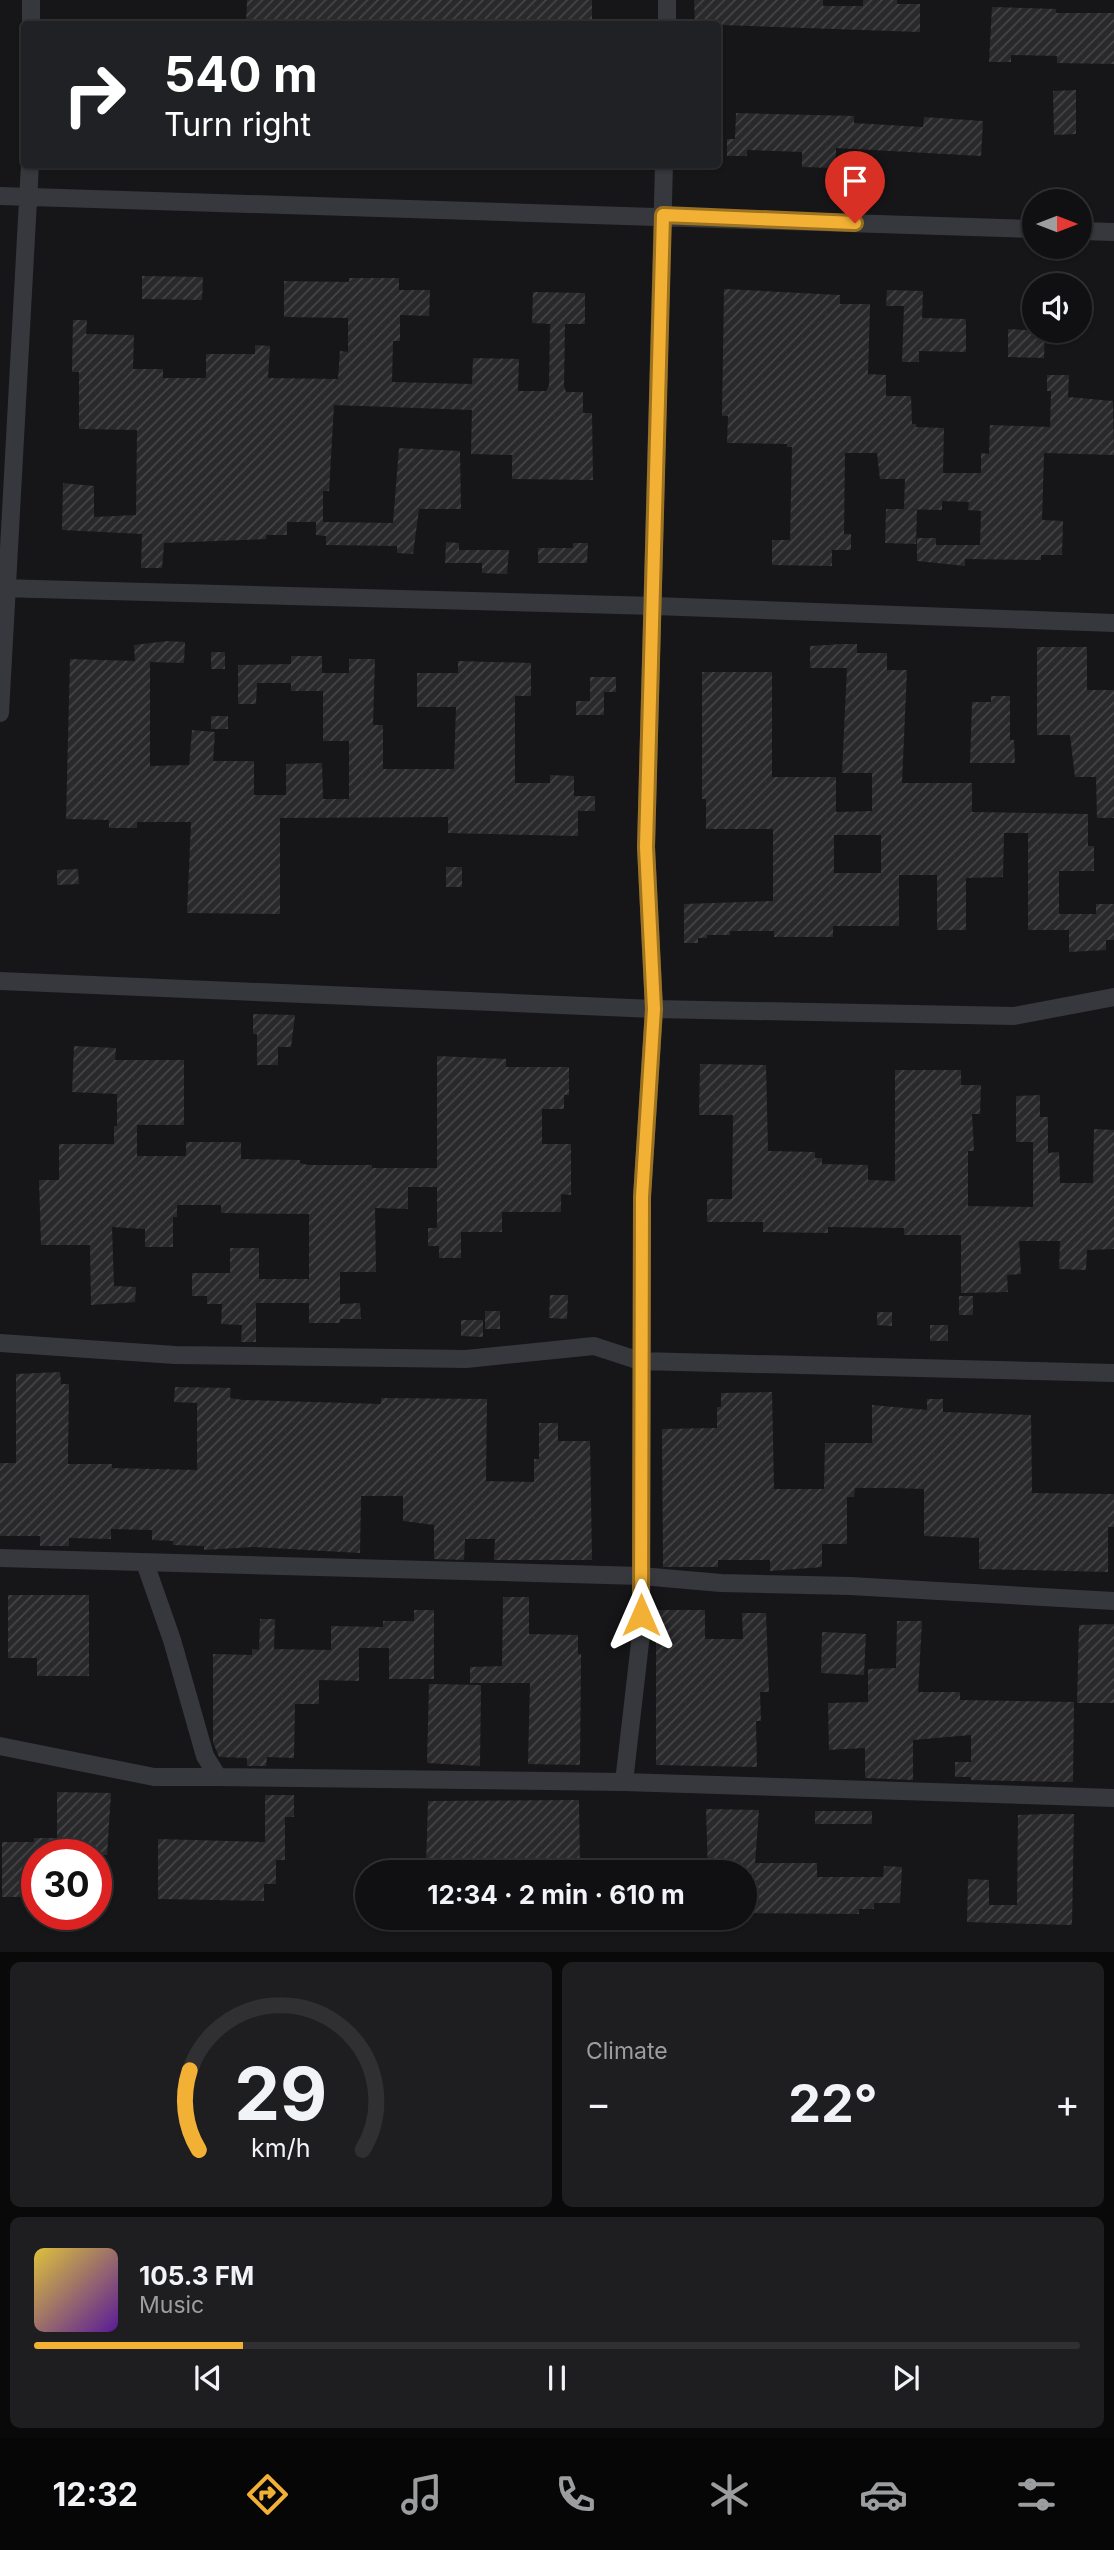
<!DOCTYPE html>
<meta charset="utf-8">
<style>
body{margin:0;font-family:Inter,sans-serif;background:#1e1e20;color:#f1f3f6;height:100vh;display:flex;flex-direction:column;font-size:26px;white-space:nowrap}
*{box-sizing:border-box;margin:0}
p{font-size:23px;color:#9c9d9f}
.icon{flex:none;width:38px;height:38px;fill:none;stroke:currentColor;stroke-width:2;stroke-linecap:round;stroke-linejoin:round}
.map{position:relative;height:1952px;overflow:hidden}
.drawer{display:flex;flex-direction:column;gap:10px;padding:10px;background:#09090a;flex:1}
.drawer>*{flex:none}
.guide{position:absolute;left:21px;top:21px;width:700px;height:147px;border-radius:7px;box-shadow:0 2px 5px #0004,0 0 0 2px #303032;background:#202124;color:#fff;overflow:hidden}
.needle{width:46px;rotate:90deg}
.fabs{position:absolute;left:1022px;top:189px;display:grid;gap:14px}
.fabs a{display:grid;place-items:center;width:70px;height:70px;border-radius:50%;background:#101012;box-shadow:0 2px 5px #0004,0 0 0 2px #303032;font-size:35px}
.speed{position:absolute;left:21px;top:1839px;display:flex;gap:14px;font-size:35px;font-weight:700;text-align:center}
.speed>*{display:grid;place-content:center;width:91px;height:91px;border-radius:50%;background:#101012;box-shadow:0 2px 5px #0004,0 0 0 2px #303032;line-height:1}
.speed .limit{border:10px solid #d22;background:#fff;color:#111}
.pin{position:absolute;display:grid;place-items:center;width:60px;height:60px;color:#fff;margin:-72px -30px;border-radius:50% 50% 50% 0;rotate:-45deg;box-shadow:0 0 7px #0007}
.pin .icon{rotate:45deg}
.me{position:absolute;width:77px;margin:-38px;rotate:0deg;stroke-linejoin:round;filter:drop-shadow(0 0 5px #0008)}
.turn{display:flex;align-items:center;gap:24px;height:147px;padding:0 28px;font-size:32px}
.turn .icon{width:91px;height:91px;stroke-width:2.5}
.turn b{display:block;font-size:49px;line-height:60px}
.big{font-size:52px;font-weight:700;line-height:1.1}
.drawer .tile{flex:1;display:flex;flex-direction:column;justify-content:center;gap:10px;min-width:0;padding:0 24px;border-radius:10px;background:#1e1e20}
.drawer .dial{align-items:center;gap:0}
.dial svg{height:182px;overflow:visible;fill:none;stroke:#303032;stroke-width:7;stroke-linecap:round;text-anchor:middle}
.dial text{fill:#f1f3f6;stroke:none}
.song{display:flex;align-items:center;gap:21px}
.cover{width:84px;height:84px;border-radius:10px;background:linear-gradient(135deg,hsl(50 70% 55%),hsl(270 70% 35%))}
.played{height:7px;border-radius:4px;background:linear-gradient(90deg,#f2b134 20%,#303032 20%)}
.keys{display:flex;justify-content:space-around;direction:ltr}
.heat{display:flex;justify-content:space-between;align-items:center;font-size:38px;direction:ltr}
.drawer .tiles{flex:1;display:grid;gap:10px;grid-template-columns:1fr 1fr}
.tile:last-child{grid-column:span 2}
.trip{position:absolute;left:355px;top:1860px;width:402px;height:70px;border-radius:35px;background:#101012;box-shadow:0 2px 5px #0004,0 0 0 2px #303032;font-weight:700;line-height:70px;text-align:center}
.tabs{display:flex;height:112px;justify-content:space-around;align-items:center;background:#060607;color:#9c9d9f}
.tabs .icon{width:49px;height:49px}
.tabs .active{color:#f2b134}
.tabs b{font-size:32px;color:#f1f3f6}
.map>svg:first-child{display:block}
.building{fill:url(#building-hatch);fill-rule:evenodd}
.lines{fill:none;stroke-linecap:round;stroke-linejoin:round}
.minor{stroke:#37383d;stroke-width:18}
.route-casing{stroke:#9d7322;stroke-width:18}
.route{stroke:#f2b134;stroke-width:12}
</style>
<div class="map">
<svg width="1114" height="1952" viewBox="0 0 1114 1952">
<defs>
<pattern id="building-hatch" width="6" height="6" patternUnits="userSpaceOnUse" patternTransform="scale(1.75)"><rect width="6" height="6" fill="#29292c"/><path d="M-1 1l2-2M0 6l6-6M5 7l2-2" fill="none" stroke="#454548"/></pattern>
</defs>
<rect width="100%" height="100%" fill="#161618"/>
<!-- building -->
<path class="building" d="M247 0H592V24H246Z
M694 0H823V6H863V0H897V4H920V32L695 24Z
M992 7 1056 9V13H1114V64L1057 63V56L1011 55V62H989Z
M1076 90V134L1054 135 1053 91Z
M736 113 854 116V123L923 127 924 117 983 121 981 156 836 148V168L802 167V152L747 150V156H727V139H735Z
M142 276 203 277 202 300 142 299Z
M349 278H399V290H430L429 316 400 315V341H393L392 382 472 384 473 358 519 359 518 391H546L549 386 550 324 532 323 533 292 585 293V324H565L564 386 566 392H583V413H592L593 480 512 479V455L471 454 472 410 334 405 329 491H323V522L393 523 399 448 460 451 461 509H419L413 554 397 553V546L326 545V536L316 535V522H287V535H266V539L164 543 162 568H141L142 534 62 530 63 483 94 486V517L136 515 137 430 79 429V372H72L73 320H87L86 334 134 335 133 369H163V378H206V354H255V345L270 346 268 378 338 379 340 351 348 352V318L284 317V281L349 282Z
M724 289 840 295V304H870L868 374 886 375V396H911L912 424H916V427L944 428 943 473H981V453L989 454 990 425 1050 427 1051 391H1047V375H1069L1068 397 1113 401 1114 455 1044 453 1042 520 1063 521 1062 555H1041V560L965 559V566L917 561V538H936V545H980L981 511 968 510 969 502 942 501V510L904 509 905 479H880L877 453H845L844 534H851V550H832V566L772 565V540H790L792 447H787V444L727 443 728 416H722Z
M887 290 923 291 922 318 966 319V352L919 351V362H902L904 306H886Z
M1008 329 1045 331 1044 358 1008 357Z
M886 509H917L916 544 885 543Z
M446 542 459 543V550H509L507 574 482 573V563H445Z
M573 543H588L587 563H538V548H573Z
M168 641 185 642 184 663 150 662V766L189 765 192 730 215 732 213 761H254V795H286V764L322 763 323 799H349V741H323V691H291V683H257L256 704H238V665L291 664V656H322V673H349V659H375L373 725H383V769H454L456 707H417V673H458V661L531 663V696H515V783H550V775L574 776V796H595V811H578V836L448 833V817L280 818V914L187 913 191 822H137V828H109V820L66 819 70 659 135 661 134 645Z
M842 644H857V653H887V670H907L902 783H972V812L1088 814V846H1094V871H1059V914H1096V904H1114V940H1106V950L1069 952V930H1028V833H1004L1003 877 966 878V930H937V875H899V926H833V937H774V931H730V935H707V938H698V943H684V904L773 901V829H706V799H702V672H772V777H836V812L872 811V773H842L847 668H810V646ZM834 835H881V873H834Z
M1037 647H1087V690H1114V818H1097L1096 777H1075L1070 735H1037Z
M211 652H225V669H211Z
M590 677H616V692H604V715H576V701H590Z
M991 696H1010V740H1014L1015 763H970L972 702H991Z
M211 716H228V729H211Z
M446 867H462V887H446Z
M78 869 79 884 57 885V870Z
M253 1014 295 1015 291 1047H278V1065H257V1034H253Z
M74 1046 116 1048 115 1060H184V1125H137V1156H186V1142H241V1159L300 1160V1163L308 1165H372V1168H437V1056L506 1059V1067H569V1095H564V1109H542V1144H571V1195L561 1194V1212H502V1232H461V1258H439V1246H428V1228H437V1187H408V1209L375 1208 376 1272H340V1304L360 1303 361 1319H340V1323H309V1303H256V1342H241L242 1325 221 1324 222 1304H207V1296H192V1273H230V1248H259V1279H309V1214L221 1213V1205H177V1217H173V1247H145V1229L112 1227 114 1286 136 1287 135 1302 91 1305 90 1245H41L39 1180H59V1144H114V1126H117V1094L72 1092Z
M700 1064 766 1065 768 1151 815 1152V1158H822V1164L868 1165V1180L895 1181V1070H961V1085H981L980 1114H972L974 1151H968V1206L1033 1207V1142H1016V1096L1040 1095V1117H1048V1153L1059 1152 1060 1183H1093L1094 1129 1114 1130V1249L1087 1250 1086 1270 1059 1269 1060 1241H1019L1021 1274 1007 1275 1008 1292 961 1293V1235H904V1228L828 1227V1233L763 1232V1222H707V1199H732L733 1115H699Z
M550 1295H568L567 1319 549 1318Z
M959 1296H973V1315H959Z
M485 1311H500V1329H485Z
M877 1312H892V1326L877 1325Z
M461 1320H483V1337L461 1336Z
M930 1325H948V1341H930Z
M60 1372 61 1384H69L68 1464H112V1468L197 1470V1403L174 1402 175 1387 231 1388 230 1398 243 1400 381 1404V1398L487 1399 486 1481 534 1482V1459H539V1423H558V1441H590L592 1560H494L495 1539H465L464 1560 434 1559V1525L403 1521V1496H361L360 1553 253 1547 204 1550V1546L173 1545V1541L152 1540V1530L111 1529V1539L69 1538V1546H40V1536H0V1463H16V1374Z
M772 1392 774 1489H824L825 1443H872V1405L927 1410V1399H943V1412L1031 1415 1032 1493 1114 1494V1527H1108V1572L979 1569V1538L924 1536V1489L895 1488H855L854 1497H847V1544H822V1567L770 1571V1560H718V1567H663L662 1429 717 1428V1407H721V1393Z
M8 1595H89V1676H37V1658H8Z
M503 1597H529V1634L578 1635V1654H581L580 1765 528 1764 530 1683H470V1667L502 1666Z
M414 1610H434V1679H389V1648H359V1681L319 1680V1704H295L294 1758 267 1757 266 1766H247V1758L219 1757 213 1742V1654L252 1655V1649L259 1650 260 1619H275L274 1649 331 1650V1626L383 1627V1621H414Z
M652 1610H705V1639H743L742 1613H766L769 1692H760L761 1721H756L757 1767 656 1765V1642H652Z
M897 1621H922L918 1692H960V1700L1074 1702 1073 1782 971 1780V1777H955V1762H971V1735L913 1740V1780L865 1778V1748L829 1750 828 1703 868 1702V1669L896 1668Z
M1114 1624V1703H1077L1079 1625Z
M822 1632 866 1634 864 1675 821 1673Z
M429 1684 481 1685 480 1766 427 1763Z
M57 1792 111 1793 107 1855H37V1897H2V1842H34V1838H57Z
M265 1795H294V1817H285V1860H276V1884H264V1901L158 1899V1839L265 1842Z
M579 1800 580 1872 426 1867 428 1801Z
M706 1809 759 1810 755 1863H817V1877H883L884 1866 902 1867 900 1903H874V1909H859V1914L746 1913V1872H708Z
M815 1811H872V1824H815Z
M1046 1814H1074L1072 1925 967 1922 968 1879 989 1880V1905H1017L1018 1815Z"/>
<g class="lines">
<!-- minor -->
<path class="minor" d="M31 24V0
M667 24V0
M0 196 1034 229
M1080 231 1114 232
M0 588 655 606 1114 623
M0 713 30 164
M0 981 654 1009 1014 1016 1114 997
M0 1343 175 1355 466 1359 594 1346 640 1361 1114 1373
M0 1558 641 1576 721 1583 850 1586 1114 1601
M145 1563 172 1640 205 1756 218 1777 624 1782 1114 1798
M0 1746 154 1777H218
M624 1782 641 1634 642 1197 654 1009 646 847 664 164"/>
</g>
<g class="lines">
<defs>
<path id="route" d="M641 1615 642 1197 654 1009 646 847 663 215 855 223"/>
</defs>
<!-- route casing -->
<use href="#route" class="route-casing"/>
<!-- route -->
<use href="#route" class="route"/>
</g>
</svg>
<div class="fabs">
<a><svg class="needle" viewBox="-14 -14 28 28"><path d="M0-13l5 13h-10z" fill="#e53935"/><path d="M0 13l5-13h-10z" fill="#9c9d9f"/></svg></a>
<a><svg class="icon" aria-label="sound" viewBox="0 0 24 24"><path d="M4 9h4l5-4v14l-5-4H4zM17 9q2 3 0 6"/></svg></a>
</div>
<div class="speed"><div class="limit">30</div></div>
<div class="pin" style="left:855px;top:223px;background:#d93025"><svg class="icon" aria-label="arrive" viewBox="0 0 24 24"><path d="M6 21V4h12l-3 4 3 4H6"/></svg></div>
<svg class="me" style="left:641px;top:1615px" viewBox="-20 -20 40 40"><path d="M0-17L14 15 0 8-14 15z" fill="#f2b134" stroke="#fff" stroke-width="4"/></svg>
<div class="trip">12:34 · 2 min · 610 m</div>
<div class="guide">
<div class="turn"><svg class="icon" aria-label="right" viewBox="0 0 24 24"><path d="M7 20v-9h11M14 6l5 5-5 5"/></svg><div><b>540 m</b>Turn right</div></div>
</div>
</div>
<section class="drawer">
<div class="tiles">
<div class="tile dial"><svg viewBox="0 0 100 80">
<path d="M14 69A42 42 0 1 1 86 69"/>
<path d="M14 69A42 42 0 0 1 10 34" stroke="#f2b134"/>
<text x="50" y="56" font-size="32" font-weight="700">29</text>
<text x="50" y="72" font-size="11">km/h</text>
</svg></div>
<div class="tile"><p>Climate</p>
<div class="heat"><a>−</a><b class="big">22°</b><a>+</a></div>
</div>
<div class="tile">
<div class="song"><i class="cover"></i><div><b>105.3 FM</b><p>Music</p></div></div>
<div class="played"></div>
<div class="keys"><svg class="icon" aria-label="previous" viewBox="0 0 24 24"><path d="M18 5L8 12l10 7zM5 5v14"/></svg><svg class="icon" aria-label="pause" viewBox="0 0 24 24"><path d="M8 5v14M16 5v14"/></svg><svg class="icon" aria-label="next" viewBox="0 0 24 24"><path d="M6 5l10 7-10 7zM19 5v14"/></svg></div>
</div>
</div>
</section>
<nav class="tabs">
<b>12:32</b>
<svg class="icon active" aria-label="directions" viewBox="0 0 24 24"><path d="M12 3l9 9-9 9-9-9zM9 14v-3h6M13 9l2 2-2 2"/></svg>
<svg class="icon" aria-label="music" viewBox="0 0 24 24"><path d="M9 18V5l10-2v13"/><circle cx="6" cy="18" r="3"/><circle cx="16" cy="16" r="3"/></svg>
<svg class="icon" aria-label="phone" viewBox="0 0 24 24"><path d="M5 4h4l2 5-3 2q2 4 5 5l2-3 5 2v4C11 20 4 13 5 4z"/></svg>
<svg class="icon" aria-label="climate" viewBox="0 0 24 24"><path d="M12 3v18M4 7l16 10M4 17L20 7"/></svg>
<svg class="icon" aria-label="car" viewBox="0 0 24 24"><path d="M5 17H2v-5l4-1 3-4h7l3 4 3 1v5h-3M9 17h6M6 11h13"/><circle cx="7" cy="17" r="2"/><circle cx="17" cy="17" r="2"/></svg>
<svg class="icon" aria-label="filters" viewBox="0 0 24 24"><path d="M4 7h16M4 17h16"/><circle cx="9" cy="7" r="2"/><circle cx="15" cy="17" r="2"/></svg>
</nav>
